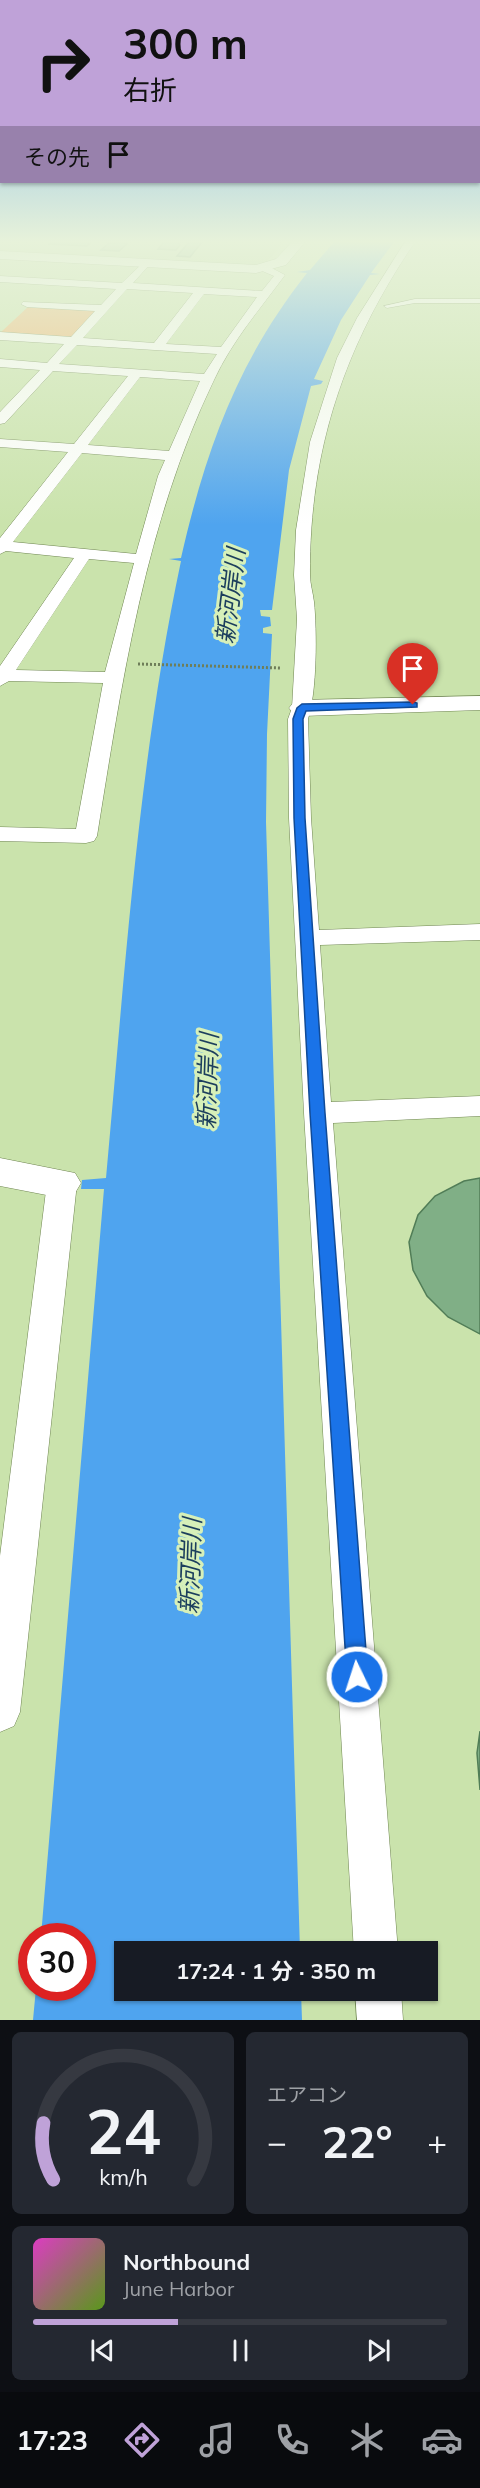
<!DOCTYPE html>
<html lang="ja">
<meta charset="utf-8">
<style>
body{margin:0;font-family:Mulish,"Noto Sans JP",sans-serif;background:#242831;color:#f1f3f6;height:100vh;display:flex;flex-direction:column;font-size:22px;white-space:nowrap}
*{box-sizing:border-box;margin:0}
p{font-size:20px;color:#9ea1a6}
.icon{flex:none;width:33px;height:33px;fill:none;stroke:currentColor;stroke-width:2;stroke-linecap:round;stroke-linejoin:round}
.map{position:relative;height:2020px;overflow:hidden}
.drawer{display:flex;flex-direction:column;gap:12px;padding:12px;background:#0d0f14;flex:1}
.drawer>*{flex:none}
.hud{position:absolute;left:0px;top:0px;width:480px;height:183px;box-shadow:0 2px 4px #0004;background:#bfa2d8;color:#111;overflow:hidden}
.speed{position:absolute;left:18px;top:1923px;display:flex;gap:12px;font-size:30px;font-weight:700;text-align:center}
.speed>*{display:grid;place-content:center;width:78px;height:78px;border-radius:50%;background:#171b24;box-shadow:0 2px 4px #0004;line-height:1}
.speed .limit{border:9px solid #d22;background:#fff;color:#111}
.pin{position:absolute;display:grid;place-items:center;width:51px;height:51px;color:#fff;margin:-62px -26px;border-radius:50% 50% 50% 0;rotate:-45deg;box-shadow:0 0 6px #0007}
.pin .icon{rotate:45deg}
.me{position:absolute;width:66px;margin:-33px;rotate:356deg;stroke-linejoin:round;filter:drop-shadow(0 0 4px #0008)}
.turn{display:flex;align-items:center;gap:21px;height:126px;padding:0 24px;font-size:27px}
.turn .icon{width:78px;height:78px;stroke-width:2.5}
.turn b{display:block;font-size:42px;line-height:51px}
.then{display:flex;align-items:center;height:57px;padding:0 24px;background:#0003;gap:12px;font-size:22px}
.big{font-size:45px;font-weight:700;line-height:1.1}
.drawer .card{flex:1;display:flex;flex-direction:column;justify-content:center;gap:9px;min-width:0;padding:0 21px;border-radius:9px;background:#242831}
.drawer .dial{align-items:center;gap:0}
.dial svg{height:156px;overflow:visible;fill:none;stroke:#363941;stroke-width:7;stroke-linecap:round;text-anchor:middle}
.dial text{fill:#f1f3f6;stroke:none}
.song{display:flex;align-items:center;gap:18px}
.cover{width:72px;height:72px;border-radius:9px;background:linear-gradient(135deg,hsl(310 70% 55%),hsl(90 70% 35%))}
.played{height:6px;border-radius:3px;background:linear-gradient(90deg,#bfa2d8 35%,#363941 35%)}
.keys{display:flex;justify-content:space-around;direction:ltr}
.heat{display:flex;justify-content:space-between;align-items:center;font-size:33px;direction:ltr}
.drawer .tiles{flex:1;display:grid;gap:12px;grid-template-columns:1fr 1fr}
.card:last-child{grid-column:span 2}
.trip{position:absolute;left:114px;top:1941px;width:324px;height:60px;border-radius:0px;background:#171b24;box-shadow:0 2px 4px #0004;font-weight:700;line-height:60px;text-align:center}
.tab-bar{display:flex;height:96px;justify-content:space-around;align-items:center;background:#090b0e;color:#9ea1a6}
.tab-bar .icon{width:42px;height:42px}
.tab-bar .on{color:#bfa2d8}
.tab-bar b{font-size:27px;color:#f1f3f6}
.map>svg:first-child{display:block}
.built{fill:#bdd89b}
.green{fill:#f2b16a}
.water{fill:#4fa4ef}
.building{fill:#80af86;stroke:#517d57;stroke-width:1.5}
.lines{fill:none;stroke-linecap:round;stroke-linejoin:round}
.lane-casing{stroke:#708653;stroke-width:1}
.street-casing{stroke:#708653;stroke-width:1}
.secondary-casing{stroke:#708653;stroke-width:1}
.path{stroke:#6e7e59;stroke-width:3;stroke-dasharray:2 2;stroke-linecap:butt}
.lane{fill:#fff;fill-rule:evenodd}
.street{fill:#fff;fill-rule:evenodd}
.secondary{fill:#fff;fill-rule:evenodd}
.route{fill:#1a73e8;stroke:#114b97;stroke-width:1.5}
.labels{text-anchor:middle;stroke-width:6;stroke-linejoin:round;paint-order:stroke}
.water-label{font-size:24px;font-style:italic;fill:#1c3e5d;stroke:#d7f0b9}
</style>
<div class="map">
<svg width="480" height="2020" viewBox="0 0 480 2020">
<rect width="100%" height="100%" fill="#cae3ac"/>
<!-- built -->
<path class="built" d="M0 242H284L267 262 250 265 0 251Z"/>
<!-- green -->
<path class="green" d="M29 306 97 310 71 338 0 333Z"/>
<!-- water -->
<path class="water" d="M334 242H394L371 273 380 274 370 275 341 320 314 379 323 381 321 384 311 386 289 470 272 610H260L261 616 270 617 271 626 263 628V633L272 634 267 734 266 822 300 1951 124 1952V1990L301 1991 302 2020H33L36 1988H82V1936H41L104 1189H81L82 1180 106 1178C125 972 138 764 181 561L169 559 181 558C206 449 237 362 307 273L297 272 310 270Z"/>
<!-- building -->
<path class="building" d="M51 242H91L87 246 49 244Z
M164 242H182L178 243 180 245 176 250 158 249Z
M189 242H202L190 257 177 256Z
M107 243 123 242 127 244 119 251 101 250 109 243Z
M480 1178V1334L448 1317 427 1296 413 1270 409 1242 418 1215 435 1196 464 1181Z
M480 1731V1790L477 1753Z"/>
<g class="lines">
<defs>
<path id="lane" d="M415 299H480V303H415L387 308 384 306Z"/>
<path id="street" d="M405 242H415C345 344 309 450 310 575 310 584 313 593 314 602 317 630 317 692 308 719L311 818 319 930 480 924V940L320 945 331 1102 480 1096V1116L333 1123 398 1952H354L304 1113 289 818 288 719 292 708 297 619 294 575 296 530 310 442 337 358 357 318Z
M146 260 151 263 133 283 262 291 274 276 260 270V266H268L285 275C260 309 232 341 214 380 145 523 122 681 97 836L94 841 86 843 0 841V827L76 829 103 683 9 681 0 686V666L74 558 6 551 0 554V538L68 452 0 447V439L74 444 128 376 53 371 5 423 0 424V412L40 370 0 367V359L47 363 64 344 0 340V332L71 337 95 311 27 307 21 304 23 302 101 305 116 289 0 282V276L122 283ZM127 289 193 293 154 343 83 338ZM204 294 257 297 221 347 166 344ZM77 345 217 354 204 374 59 364ZM140 377 200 381 169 451 88 445ZM82 453 165 460 158 476 136 554 13 542ZM89 559 134 563 105 672 16 670Z
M62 1172 72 1175 77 1183 20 1712 14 1726 0 1732V1556L47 1183 52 1175Z
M355 1990H401L403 2020H357Z"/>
<path id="secondary" d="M292 242H305L286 265 256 273 0 259V251L256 265 276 259Z
M480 696V710L302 716 293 713 289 708 293 703 302 700Z
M0 1158 75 1173 81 1183 75 1193 62 1198 0 1186Z"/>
</defs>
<!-- lane casing -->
<use href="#lane" class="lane-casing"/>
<!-- street casing -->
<use href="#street" class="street-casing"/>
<!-- secondary casing -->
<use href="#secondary" class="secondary-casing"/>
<!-- path -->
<path class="path" d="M138 664 281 668"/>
<!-- lane -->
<use href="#lane" class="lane"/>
<!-- street -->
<use href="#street" class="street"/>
<!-- secondary -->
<use href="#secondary" class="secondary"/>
</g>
<!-- sky -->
<linearGradient id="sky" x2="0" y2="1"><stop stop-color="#6baeeb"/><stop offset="0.46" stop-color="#e7f2da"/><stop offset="1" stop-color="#e7f2da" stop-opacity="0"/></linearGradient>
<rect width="480" height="525" fill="url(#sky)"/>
<!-- route -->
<path class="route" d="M413 702 417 703V707L306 711 303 719 305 818 325 1113 368 1677 365 1685 357 1688 350 1685 347 1677 310 1113 294 818 293 719 297 708 302 704Z"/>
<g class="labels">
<!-- water labels -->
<g class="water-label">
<text transform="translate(231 596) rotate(-83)" y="8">新河岸川</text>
<text transform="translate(208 1081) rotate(-88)" y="8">新河岸川</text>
<text transform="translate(191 1566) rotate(-88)" y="8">新河岸川</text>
</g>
</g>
</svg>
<div class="speed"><div class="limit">30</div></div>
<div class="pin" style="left:413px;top:705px;background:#d93025"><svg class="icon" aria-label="arrive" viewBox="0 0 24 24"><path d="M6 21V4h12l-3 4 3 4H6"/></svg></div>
<svg class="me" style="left:357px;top:1677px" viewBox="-20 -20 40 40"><circle r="17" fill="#1a73e8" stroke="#fff" stroke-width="3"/><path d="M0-11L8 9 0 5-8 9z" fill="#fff"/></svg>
<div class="trip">17:24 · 1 分 · 350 m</div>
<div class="hud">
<div class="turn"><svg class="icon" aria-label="right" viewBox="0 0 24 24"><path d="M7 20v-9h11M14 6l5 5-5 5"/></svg><div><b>300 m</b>右折</div></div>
<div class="then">その先<svg class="icon" aria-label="arrive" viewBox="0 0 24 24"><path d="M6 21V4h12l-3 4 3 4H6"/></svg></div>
</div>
</div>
<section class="drawer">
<div class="tiles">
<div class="card dial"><svg viewBox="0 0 100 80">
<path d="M14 69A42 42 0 1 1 86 69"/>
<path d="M14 69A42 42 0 0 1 9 40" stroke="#bfa2d8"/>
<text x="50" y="56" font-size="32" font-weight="700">24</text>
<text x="50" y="72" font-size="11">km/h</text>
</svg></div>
<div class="card"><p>エアコン</p>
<div class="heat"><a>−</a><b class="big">22°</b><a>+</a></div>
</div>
<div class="card">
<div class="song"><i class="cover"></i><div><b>Northbound</b><p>June Harbor</p></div></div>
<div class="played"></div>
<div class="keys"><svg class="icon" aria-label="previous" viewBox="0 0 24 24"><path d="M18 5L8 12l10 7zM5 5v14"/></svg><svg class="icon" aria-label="pause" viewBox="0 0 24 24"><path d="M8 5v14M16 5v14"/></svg><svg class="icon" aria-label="next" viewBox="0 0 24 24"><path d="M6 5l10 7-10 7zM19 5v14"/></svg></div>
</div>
</div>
</section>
<nav class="tab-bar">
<b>17:23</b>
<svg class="icon on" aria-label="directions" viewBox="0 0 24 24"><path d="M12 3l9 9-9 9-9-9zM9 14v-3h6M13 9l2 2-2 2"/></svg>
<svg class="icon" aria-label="music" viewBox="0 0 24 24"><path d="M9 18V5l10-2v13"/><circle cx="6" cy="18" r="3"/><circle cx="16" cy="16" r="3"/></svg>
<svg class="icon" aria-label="phone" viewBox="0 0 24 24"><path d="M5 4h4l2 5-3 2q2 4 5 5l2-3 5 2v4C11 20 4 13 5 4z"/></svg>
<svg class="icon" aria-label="climate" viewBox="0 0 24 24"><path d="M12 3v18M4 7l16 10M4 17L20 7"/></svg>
<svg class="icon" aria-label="car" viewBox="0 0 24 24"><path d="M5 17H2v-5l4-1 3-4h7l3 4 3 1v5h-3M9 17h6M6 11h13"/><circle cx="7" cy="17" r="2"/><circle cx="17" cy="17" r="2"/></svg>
</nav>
